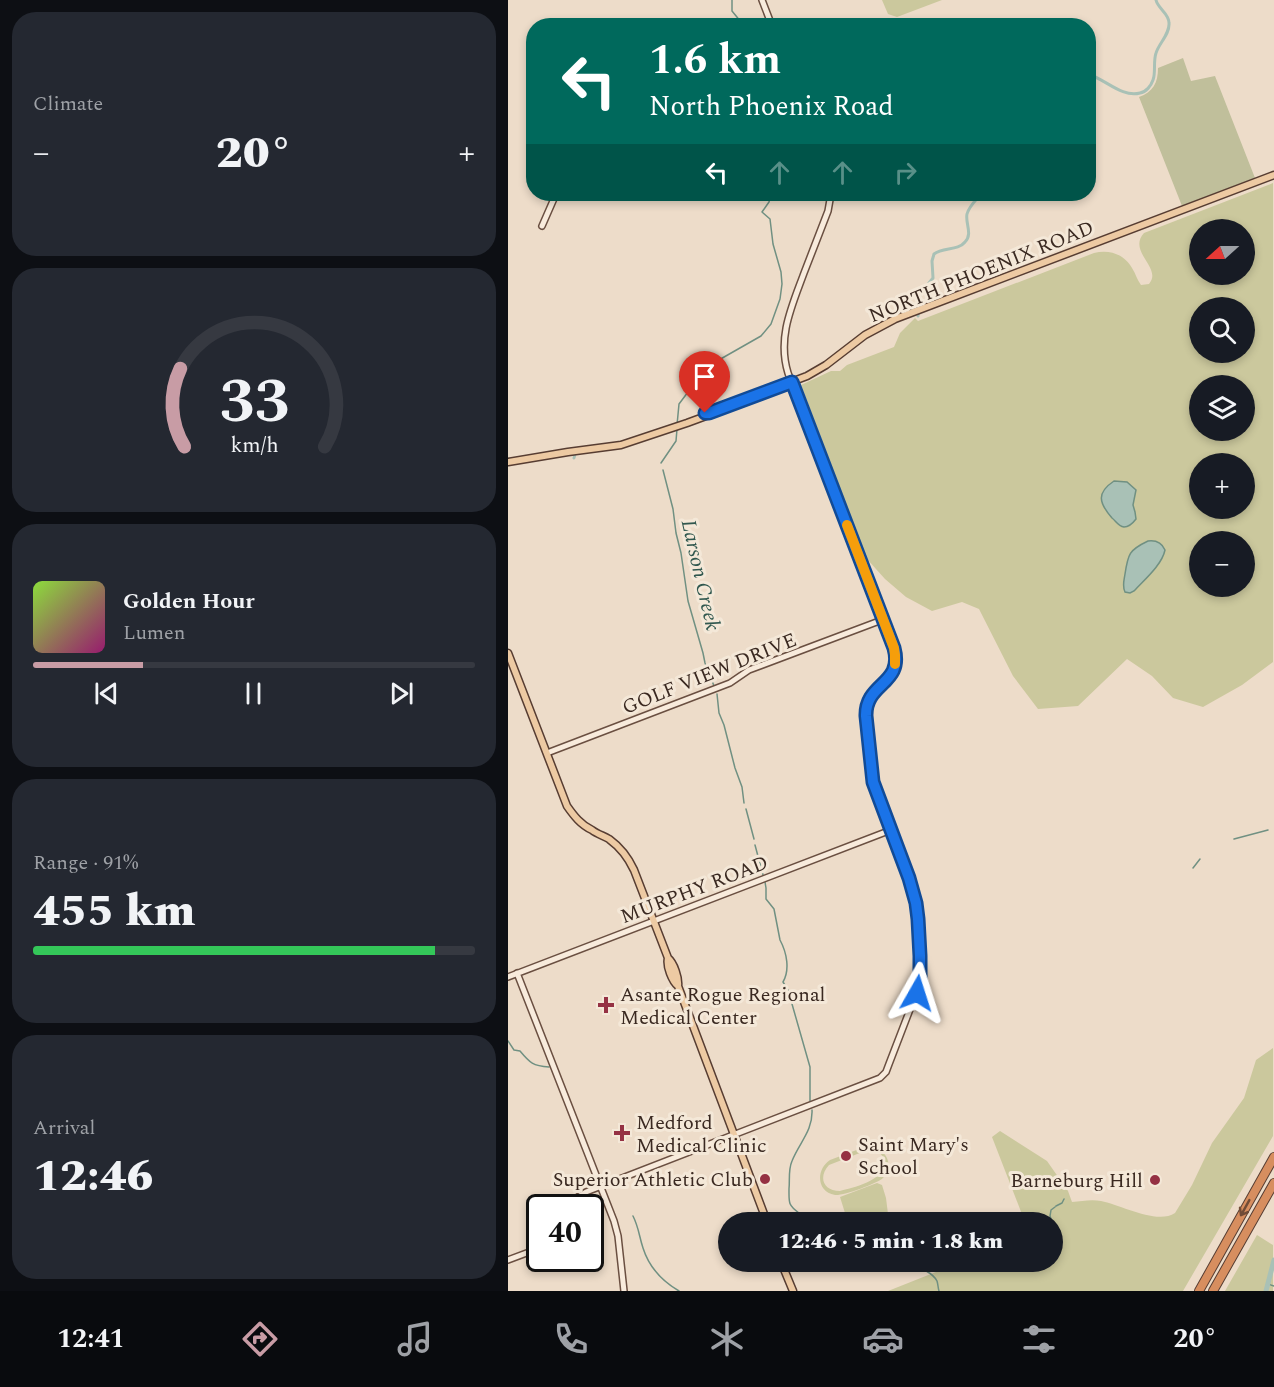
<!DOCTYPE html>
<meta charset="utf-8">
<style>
body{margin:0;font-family:Spectral,serif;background:#242831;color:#f1f3f6;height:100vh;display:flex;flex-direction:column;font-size:22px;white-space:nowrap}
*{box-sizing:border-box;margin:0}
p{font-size:20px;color:#9ea1a6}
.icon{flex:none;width:33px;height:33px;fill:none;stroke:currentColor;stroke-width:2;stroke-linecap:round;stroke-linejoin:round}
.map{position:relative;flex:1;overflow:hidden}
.drawer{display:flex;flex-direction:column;gap:12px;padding:12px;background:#0d0f14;width:508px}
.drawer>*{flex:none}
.guide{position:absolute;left:18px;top:18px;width:570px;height:183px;border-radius:24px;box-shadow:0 3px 9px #0003;background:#00695c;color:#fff;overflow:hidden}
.needle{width:39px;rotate:249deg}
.buttons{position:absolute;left:681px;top:219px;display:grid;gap:12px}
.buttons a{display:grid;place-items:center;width:66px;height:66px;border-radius:50%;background:#171b24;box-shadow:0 3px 9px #0003;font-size:30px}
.speed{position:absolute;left:18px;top:1194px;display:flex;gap:12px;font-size:30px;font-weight:700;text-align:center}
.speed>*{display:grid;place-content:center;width:78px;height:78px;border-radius:50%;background:#171b24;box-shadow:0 3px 9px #0003;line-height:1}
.speed .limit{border:3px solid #111;border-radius:9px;background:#fff;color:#111}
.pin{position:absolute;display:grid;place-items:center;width:51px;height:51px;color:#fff;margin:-62px -26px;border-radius:50% 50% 50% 0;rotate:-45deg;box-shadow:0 0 6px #0007}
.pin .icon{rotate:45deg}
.me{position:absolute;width:66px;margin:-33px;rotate:6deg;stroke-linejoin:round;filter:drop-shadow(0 0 4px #0008)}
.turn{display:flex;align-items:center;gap:21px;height:126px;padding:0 24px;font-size:27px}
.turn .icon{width:78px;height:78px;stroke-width:2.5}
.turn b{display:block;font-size:42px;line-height:51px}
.lanes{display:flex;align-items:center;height:57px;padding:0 24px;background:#0003;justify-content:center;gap:30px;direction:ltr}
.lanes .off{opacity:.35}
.big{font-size:45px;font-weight:800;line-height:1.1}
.drawer .card{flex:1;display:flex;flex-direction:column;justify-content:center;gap:9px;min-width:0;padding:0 21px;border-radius:24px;background:#242831}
.drawer .dial{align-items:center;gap:0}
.dial svg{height:156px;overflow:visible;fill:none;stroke:#363941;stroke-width:7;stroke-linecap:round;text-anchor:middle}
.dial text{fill:#f1f3f6;stroke:none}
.song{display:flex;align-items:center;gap:18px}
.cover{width:72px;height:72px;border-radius:9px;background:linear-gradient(135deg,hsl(90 70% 55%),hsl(320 70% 35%))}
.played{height:6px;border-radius:3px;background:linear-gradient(90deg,#c89ca5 25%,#363941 25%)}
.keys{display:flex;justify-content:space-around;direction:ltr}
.heat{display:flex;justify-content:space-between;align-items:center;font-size:33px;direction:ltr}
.charge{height:9px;border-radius:4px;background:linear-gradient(90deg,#34c759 91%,#363941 0)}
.trip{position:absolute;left:210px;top:1212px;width:345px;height:60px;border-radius:30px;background:#171b24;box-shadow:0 3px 9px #0003;font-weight:800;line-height:60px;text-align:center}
.menu{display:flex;height:96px;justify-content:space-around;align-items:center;background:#090b0e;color:#9ea1a6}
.menu .icon{width:42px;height:42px}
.menu .selected{color:#c89ca5}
.menu b{font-size:27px;color:#f1f3f6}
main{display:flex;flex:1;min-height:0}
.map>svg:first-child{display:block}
.green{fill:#cbc89d;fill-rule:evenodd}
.cemetery{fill:#c0bf9b}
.water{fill:#a9c1b6;stroke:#709082;stroke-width:1.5}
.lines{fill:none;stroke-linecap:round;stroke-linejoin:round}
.stream{stroke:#709082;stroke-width:1.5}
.canal{stroke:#a9c1b6;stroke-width:3}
.river{stroke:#a9c1b6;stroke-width:5}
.secondary-casing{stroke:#6a4f41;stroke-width:8}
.primary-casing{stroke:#573d32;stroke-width:9}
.highway-casing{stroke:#573d32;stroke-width:10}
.secondary{stroke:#f8ebdc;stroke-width:5}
.primary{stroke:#edcaa3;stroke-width:6}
.highway{stroke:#d78e5f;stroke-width:8}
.oneway{stroke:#714c37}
.route-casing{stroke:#114b97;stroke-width:15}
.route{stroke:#1a73e8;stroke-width:10}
.slow{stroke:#f59e0b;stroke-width:10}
.poi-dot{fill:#953143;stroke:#f4e8d8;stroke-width:2}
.labels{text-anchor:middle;stroke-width:6;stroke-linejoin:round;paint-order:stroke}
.street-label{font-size:20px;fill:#3a2921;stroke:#f4e8d8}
.poi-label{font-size:20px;fill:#3a2921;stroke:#f4e8d8;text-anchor:start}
.water-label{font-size:21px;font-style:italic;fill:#31584f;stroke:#f4e8d8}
</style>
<main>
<section class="drawer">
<div class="card"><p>Climate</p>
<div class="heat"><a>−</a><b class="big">20°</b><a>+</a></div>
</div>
<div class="card dial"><svg viewBox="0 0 100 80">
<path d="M14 69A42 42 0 1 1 86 69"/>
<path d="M14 69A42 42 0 0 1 12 29" stroke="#c89ca5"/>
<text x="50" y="56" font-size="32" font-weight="700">33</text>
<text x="50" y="72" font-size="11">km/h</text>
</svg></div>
<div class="card">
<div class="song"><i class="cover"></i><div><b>Golden Hour</b><p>Lumen</p></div></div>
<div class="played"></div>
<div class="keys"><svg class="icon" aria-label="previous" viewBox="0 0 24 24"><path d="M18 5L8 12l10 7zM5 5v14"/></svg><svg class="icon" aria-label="pause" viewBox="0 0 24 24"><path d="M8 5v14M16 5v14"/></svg><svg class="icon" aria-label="next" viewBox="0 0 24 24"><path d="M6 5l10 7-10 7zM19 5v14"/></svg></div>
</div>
<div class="card"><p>Range · 91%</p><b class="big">455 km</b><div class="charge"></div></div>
<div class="card"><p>Arrival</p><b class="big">12:46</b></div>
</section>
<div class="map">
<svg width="766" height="1291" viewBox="0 0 766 1291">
<rect width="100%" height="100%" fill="#eddcc9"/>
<!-- green -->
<path class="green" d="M374 0H434L389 17 380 14Z
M765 183V662L734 685 695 707 665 698 644 676 619 659 570 706 530 709 505 676 471 609 454 602 424 611 398 597 377 579 359 559 293 385 323 371H332L339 365 386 347 392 333 407 318 410 321 586 253C601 249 616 254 624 268 628 274 629 280 633 285L641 284C655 268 619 252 636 233ZM692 230H736V274H692ZM692 308H736V352H692ZM692 386H736V430H692ZM692 464H736V508H692ZM692 542H736V586H692Z
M765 1048V1136L675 1291H380L453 1262H544V1222H517L484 1137 492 1131 539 1161 560 1191 564 1202C574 1201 584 1199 593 1201 613 1205 649 1225 667 1213L684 1185 704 1143 736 1098 748 1060Z
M367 1143C370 1150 378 1152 380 1161 381 1167 379 1174 375 1178 368 1184 335 1196 327 1195 308 1192 308 1169 322 1160ZM362 1149C369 1151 375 1153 376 1161 381 1179 345 1188 332 1191 315 1191 310 1177 321 1165Z
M369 1183 374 1185 378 1198 381 1222H344L337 1213 332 1197Z
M749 1235 765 1245V1244V1291H717Z"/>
<!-- cemetery -->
<path class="cemetery" d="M675 58 683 81 707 76 747 178 674 206 631 97C645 92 650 83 650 68Z"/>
<!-- water -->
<path class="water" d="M606 481 619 482 628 490 625 505 627 512 628 519C625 523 621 527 616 527 610 526 608 521 604 518 591 503 588 493 606 481Z
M640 541C648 540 654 543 657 550 654 565 636 580 626 591L622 593 617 592C614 586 616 581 617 574 620 554 621 550 640 541Z"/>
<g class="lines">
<!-- stream -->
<path class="stream" d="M224 0V11L233 22 235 26
M169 425 171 404 180 392 184 378 195 369 253 336 263 324 272 299 274 284 273 272 265 244 262 219 254 212 261 202 263 194
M153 463 168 441 169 429
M155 470 165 509 168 533 173 553 180 601 195 653 197 663 206 686
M209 694 211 713 216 725 227 768 234 787 236 803
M238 809 246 839
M726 839 760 830
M247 845 255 875
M685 868 692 859
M257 882 258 888V899L266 909 272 940C279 953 282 970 275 982L280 990 302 1067V1101
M0 1041 6 1050 12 1051C22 1063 25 1066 41 1067
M304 1110C305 1131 291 1143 284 1161 280 1170 282 1180 281 1189 281 1203 280 1205 291 1213 298 1218 309 1222 317 1221L319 1222
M548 1206 554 1203 556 1199
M125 1216C131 1228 131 1236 135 1248 141 1267 154 1281 171 1291
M543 1219 542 1216 543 1210 547 1207
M398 1262C407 1266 424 1271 429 1281 430 1284 430 1288 431 1291
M764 1267H766
M760 1284 766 1286"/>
<!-- canal -->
<path class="canal" d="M580 74C597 79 614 98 632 93 638 92 643 86 645 80 648 72 645 62 648 53 651 43 662 34 661 23 661 13 650 9 648 0
M410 316 412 294 425 278 424 261 426 254C435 247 450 251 457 242 465 234 457 223 459 214 461 206 469 199 473 194
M66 458 67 454"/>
<!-- river -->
<path class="river" d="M758 1291 766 1260"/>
<defs>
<path id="secondary" d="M254 0 264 26
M34 226 48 194
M39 753 222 683 241 670 374 620
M9 973 106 1221 110 1236 116 1291
M0 977 383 830
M61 1208 70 1197 78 1192 372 1078 378 1072 381 1064 411 986 413 956 410 919 401 878 365 782 358 716C358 684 388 687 387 655L280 373C269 337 284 306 296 273 304 252 312 232 320 211L323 194
M0 1260 32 1248"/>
<path id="primary" d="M0 462 60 452 113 445 179 423 198 416 201 413 299 376 318 365 357 335 387 319 766 175
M0 653 59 806C66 816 73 825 84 830 89 834 96 836 101 839 112 847 120 857 126 870L160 958C166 963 171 978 170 986L259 1222
M160 958C158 966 164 981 170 986
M273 1262 285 1291"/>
<path id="highway" d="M691 1291 766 1157
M705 1291 766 1183"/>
</defs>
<!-- secondary casing -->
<use href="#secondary" class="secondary-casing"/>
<!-- primary casing -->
<use href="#primary" class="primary-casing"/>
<!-- highway casing -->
<use href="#highway" class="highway-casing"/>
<!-- secondary -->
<use href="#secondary" class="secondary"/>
<!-- primary -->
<use href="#primary" class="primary"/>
<!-- highway -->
<use href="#highway" class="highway"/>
</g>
<!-- one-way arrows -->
<defs><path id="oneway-shaft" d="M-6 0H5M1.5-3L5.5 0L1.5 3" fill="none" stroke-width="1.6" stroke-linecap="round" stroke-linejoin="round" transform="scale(1.5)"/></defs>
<use class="oneway" href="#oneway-shaft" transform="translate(737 1208) rotate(119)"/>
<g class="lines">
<defs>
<path id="route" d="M197 413H201L284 382 386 648C396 685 357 682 358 716L365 782 401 878 408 903 410 919 412 956V977L409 993"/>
</defs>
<!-- route casing -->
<use href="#route" class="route-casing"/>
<!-- route -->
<use href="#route" class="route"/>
<!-- slow -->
<path class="slow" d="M339 525 386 648 387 655V664"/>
</g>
<!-- markers -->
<g class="poi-dot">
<path d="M95 996h6v6h6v6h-6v6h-6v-6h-6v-6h6z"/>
<path d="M111 1124h6v6h6v6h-6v6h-6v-6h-6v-6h6z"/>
<circle cx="338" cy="1156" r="6"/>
<circle cx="257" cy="1179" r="6"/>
<circle cx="647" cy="1180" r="6"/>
</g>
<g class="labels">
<!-- street labels -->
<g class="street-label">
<text transform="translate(473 271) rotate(-22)" y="7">NORTH PHOENIX ROAD</text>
<text transform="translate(201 673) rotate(-22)" y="7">GOLF VIEW DRIVE</text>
<text transform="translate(186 889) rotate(-21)" y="7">MURPHY ROAD</text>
</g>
<!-- poi labels -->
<g class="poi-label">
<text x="112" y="1001">Asante Rogue Regional<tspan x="112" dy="23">Medical Center</tspan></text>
<text x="128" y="1129">Medford<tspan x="128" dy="23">Medical Clinic</tspan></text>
<text x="350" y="1151">Saint Mary's<tspan x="350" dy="23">School</tspan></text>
<text x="245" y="1186" text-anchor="end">Superior Athletic Club</text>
<text x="635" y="1187" text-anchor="end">Barneburg Hill</text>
</g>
<!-- water labels -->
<g class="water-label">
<text transform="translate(193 575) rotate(77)" y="7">Larson Creek</text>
</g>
</g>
</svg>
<div class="buttons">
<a><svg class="needle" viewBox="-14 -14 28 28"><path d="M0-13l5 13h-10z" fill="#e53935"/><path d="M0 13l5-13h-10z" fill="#9ea1a6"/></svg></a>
<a><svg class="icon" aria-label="search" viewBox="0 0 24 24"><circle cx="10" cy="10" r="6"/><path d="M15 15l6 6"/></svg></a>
<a><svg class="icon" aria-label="layers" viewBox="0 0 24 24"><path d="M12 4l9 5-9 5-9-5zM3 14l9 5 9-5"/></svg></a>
<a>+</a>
<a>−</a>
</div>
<div class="speed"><div class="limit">40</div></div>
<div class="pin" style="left:197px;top:413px;background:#d93025"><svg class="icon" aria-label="arrive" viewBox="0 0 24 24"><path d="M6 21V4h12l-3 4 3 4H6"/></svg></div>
<svg class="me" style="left:409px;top:993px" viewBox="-20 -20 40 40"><path d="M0-17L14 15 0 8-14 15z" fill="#1a73e8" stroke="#fff" stroke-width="4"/></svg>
<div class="trip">12:46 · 5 min · 1.8 km</div>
<div class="guide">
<div class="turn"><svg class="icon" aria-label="left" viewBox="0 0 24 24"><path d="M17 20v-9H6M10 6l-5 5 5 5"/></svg><div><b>1.6 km</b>North Phoenix Road</div></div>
<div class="lanes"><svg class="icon" aria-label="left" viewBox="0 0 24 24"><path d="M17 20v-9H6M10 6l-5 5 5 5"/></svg><svg class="icon off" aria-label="ahead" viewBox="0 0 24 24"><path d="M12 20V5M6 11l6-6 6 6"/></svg><svg class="icon off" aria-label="ahead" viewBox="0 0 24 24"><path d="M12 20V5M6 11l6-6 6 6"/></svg><svg class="icon off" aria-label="right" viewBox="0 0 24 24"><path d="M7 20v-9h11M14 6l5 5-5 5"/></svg></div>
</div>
</div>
</main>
<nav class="menu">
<b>12:41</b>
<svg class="icon selected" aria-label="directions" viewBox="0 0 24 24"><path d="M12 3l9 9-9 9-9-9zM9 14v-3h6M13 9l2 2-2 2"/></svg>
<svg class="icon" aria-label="music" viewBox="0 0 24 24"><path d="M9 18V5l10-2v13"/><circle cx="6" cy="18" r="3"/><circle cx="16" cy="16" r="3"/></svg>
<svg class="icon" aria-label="phone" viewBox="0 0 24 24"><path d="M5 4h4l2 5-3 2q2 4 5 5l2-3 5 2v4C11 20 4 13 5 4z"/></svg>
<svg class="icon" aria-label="climate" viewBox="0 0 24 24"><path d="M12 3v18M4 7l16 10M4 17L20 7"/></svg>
<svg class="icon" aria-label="car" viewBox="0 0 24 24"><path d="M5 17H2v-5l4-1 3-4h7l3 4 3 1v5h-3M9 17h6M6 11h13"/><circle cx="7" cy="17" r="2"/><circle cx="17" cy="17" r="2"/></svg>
<svg class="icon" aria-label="filters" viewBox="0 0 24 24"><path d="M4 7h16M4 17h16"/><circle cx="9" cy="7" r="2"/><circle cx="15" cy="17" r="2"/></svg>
<b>20°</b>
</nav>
